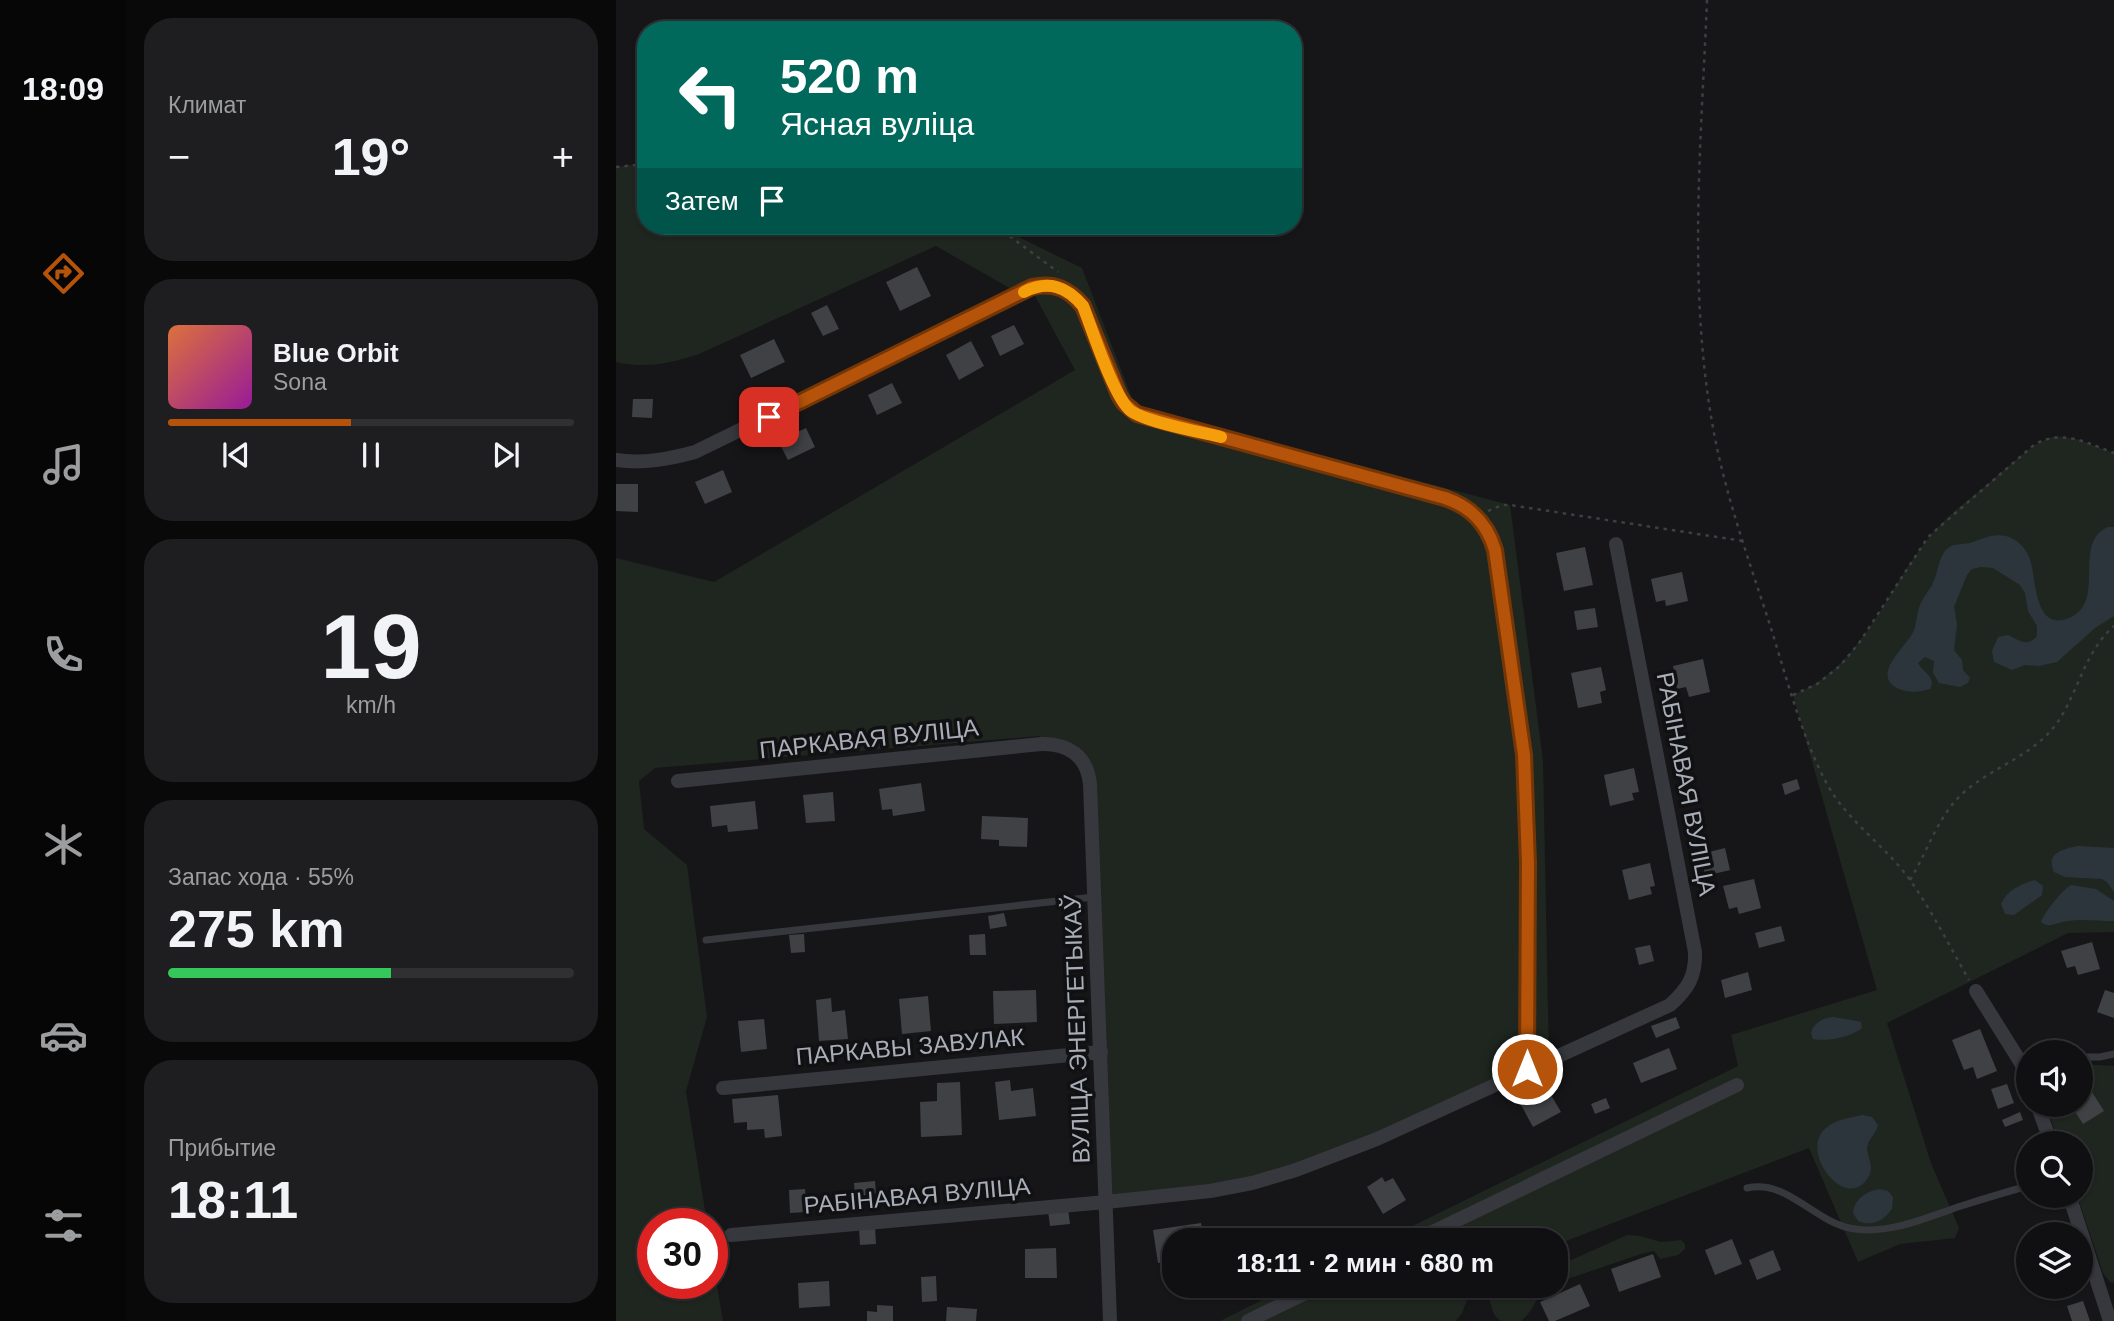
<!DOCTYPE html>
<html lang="ru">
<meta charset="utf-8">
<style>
body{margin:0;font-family:Arial,sans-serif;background:#1e1e20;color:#f1f3f6;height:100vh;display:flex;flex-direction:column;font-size:26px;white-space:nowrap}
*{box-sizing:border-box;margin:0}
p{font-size:23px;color:#9c9d9f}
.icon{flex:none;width:38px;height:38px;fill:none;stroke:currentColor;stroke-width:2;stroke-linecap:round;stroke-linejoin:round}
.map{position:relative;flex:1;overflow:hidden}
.drawer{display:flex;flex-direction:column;gap:18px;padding:18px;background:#09090a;width:490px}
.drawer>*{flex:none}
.hud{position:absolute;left:21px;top:21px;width:665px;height:214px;border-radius:28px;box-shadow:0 2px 5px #0004,0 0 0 2px #303032;background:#00695c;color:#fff;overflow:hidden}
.buttons{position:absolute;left:1400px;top:1040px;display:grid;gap:14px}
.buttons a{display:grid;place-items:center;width:77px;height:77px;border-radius:50%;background:#101012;box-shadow:0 2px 5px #0004,0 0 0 2px #303032;font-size:35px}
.speed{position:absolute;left:21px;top:1208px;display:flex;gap:14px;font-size:35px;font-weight:700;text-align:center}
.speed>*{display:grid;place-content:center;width:91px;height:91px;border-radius:50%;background:#101012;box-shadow:0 2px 5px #0004,0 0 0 2px #303032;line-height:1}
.speed .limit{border:10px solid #d22;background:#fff;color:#111}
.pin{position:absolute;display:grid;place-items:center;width:60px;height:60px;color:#fff;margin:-30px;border-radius:14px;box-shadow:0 4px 10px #0006}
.me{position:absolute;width:77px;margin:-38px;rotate:0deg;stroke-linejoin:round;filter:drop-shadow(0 0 5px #0008)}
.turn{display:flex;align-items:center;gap:24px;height:147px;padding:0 28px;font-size:32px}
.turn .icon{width:91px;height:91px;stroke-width:2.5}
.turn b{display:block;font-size:49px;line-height:60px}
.then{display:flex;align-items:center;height:66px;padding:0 28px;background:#0003;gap:14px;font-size:26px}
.big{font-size:52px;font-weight:700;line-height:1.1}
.drawer .tile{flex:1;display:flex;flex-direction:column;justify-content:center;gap:10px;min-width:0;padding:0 24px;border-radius:28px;background:#1e1e20}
.drawer .dial{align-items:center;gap:0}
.dial b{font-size:91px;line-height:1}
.song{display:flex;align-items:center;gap:21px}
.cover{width:84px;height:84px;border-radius:10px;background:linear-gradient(135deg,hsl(20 70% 55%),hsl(300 70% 35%))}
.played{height:7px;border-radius:4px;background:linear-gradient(90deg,#b45309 45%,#303032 45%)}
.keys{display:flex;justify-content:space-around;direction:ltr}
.heat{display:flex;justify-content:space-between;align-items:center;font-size:38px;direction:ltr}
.charge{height:10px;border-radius:5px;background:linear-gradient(90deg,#34c759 55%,#303032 0)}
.trip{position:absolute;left:546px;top:1228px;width:406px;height:70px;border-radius:28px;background:#101012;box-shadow:0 2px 5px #0004,0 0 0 2px #303032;font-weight:700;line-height:70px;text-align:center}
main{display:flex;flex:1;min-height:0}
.tab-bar{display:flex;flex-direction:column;width:126px;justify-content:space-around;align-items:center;background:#060607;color:#9c9d9f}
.tab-bar .icon{width:49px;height:49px}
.tab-bar .selected{color:#b45309}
.tab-bar b{font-size:32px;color:#f1f3f6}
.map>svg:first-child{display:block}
.green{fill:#1e261f}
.water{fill:#2c353c}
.building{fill:#404145}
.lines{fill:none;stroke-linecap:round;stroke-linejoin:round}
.path{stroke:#3d3f44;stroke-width:2.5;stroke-dasharray:3.5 5;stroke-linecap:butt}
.service{stroke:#37383d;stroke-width:7}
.minor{stroke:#37383d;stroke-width:14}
.route-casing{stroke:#753606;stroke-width:18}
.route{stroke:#b45309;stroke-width:12}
.slow{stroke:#f59e0b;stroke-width:12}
.labels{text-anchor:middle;stroke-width:7;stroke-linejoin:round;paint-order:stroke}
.street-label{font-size:24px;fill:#a8adb8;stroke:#111113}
</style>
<main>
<nav class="tab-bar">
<b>18:09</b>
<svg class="icon selected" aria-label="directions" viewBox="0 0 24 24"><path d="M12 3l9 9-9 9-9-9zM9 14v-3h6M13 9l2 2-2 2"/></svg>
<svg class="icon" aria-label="music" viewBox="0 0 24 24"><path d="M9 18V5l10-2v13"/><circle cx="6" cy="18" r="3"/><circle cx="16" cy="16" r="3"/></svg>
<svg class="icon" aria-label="phone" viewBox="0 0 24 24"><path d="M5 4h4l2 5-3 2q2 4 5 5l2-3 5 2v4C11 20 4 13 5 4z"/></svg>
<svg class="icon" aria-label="climate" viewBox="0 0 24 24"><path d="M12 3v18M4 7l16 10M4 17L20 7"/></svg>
<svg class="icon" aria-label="car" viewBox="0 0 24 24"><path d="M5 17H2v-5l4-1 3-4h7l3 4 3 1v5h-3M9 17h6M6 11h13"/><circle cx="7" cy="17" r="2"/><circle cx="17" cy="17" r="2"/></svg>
<svg class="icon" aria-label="filters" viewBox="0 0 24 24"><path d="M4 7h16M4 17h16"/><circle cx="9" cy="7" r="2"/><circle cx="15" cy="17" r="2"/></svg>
</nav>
<section class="drawer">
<div class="tile"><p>Климат</p>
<div class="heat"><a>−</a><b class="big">19°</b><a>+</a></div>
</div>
<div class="tile">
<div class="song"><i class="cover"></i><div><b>Blue Orbit</b><p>Sona</p></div></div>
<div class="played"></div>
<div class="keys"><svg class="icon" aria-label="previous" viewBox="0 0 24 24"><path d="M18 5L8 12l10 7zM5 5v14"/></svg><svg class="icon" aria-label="pause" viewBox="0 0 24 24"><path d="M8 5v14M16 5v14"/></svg><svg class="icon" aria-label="next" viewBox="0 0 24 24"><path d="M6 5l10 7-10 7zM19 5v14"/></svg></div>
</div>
<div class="tile dial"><b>19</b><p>km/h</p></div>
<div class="tile"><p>Запас хода · 55%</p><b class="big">275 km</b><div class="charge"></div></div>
<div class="tile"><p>Прибытие</p><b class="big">18:11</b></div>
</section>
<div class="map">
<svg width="1498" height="1321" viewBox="0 0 1498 1321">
<rect width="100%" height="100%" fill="#161618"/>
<!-- green -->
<path class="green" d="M21 164H30V226H380L466 268 519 406 894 505 927 761 933 1060 680 1170 490 1202 470 765 425 744 424 736 39 768 23 781 28 829 71 865 91 1017 70 1091 91 1223H37V1283H96V1257L107 1321H0V558L98 582 459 370 412 283 397 290 320 246 83 354C56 363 29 369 0 362V167Z
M1439 436 1460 439 1498 453V932L1452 933 1271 1023 1315 1163 1343 1228 1339 1238 1284 1244 1242 1262 1193 1148 942 1244V1255L953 1261 1011 1235 1024 1236 1045 1242 1065 1240 1069 1244V1249L1062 1255 1044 1259 1038 1251 1025 1254 940 1283V1241H766L1122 1066 1115 1035 1261 990 1177 695C1245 668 1268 594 1311 540 1330 515 1358 496 1382 475 1400 460 1416 443 1439 436Z
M1465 1064 1498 1066V1283L1494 1282 1487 1273 1461 1195H1465V1143H1443L1430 1104H1465Z
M674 1286H934C917 1297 919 1311 905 1321 900 1321 891 1321 886 1321 869 1316 879 1275 855 1290L846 1313 840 1321H604Z"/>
<!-- water -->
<path class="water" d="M1492 527H1498V616L1479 628 1441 662 1423 666 1409 665 1396 670 1378 662 1376 651 1382 637 1392 635C1403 640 1411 648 1421 636V626L1412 611 1409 593 1404 585 1377 568 1365 567 1356 569 1351 575 1338 607 1341 624 1338 650 1346 660 1347 670 1354 678 1352 683 1344 687 1323 683 1317 673 1318 661 1309 657 1302 663C1307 673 1321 677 1314 689 1304 692 1293 693 1283 689 1254 676 1288 649 1296 634 1301 626 1300 616 1303 608 1306 599 1311 593 1316 585 1323 573 1322 549 1338 545 1344 544 1349 544 1354 543 1366 539 1377 533 1390 536 1401 539 1409 547 1413 557 1421 574 1416 633 1453 618 1492 602 1455 543 1492 527Z
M1462 846 1498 848V892L1491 882 1486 879 1449 877 1438 872C1429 853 1447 849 1462 846Z
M1419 880 1427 886 1426 895 1398 915 1389 914 1385 904C1391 890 1405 884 1419 880Z
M1455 885 1480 889 1498 901V921C1481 921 1463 918 1446 922 1438 924 1433 928 1425 922 1427 914 1447 889 1455 885Z
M1217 1017 1241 1021 1245 1022 1246 1028C1235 1037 1211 1042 1197 1039L1195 1033C1198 1022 1206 1019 1217 1017Z
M1246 1115 1256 1117 1262 1125C1260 1135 1251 1139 1251 1149 1252 1159 1258 1166 1253 1176 1232 1215 1181 1152 1210 1128 1220 1119 1234 1118 1246 1115Z
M1263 1189 1272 1191 1277 1197 1276 1209C1267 1221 1256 1227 1242 1221L1237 1213C1239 1198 1250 1192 1263 1189Z"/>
<!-- building -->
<path class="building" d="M301 267 315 296 284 311 270 282Z
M211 305 223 329 207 336 195 313Z
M398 325 408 344 384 356 375 336Z
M158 339 169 362 135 378 124 355Z
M355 341 368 366 343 380 330 355Z
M276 383 286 403 261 415 252 395Z
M17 399H37L36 418 16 417Z
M190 428 199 447 172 460 162 441Z
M107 470 116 492 89 504 79 482Z
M0 484H22V512L0 511Z
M969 547 977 585 948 591 940 553Z
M1066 572 1072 601 1050 606 1049 600 1040 602 1035 579Z
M979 608 982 627 961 630 958 611Z
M1087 659 1094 692 1073 697 1070 687 1061 689 1057 666Z
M985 667 990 690 984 692 986 703 962 708 955 673Z
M1018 768 1023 792 1016 793 1018 800 994 806 988 775Z
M1181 779 1184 789 1169 795 1166 784Z
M305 783 309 811 277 816 276 809 266 810 263 789Z
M217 792 219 821 190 823 187 795Z
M139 801 142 829 112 832 111 825 96 827 94 806Z
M366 816 412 818 411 847 383 846V840L365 839Z
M1109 848 1114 870 1089 876 1085 854Z
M1034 863 1039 886 1034 887 1036 894 1013 900 1006 870Z
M1138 879 1145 908 1123 914 1121 907 1113 909 1107 886Z
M388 913 391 926 374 929 372 916Z
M1165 926 1169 941 1143 948 1139 933Z
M188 934 189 952 175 953 173 935Z
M369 934 370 955H354L353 935Z
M1476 942 1484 969 1462 975 1459 966 1451 968 1445 951Z
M1034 945 1038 961 1023 965 1019 948Z
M1132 972 1136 990 1109 998 1105 980Z
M420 990 421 1022 378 1024 377 991Z
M1489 990 1498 993V1018L1481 1012Z
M312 996 315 1031 286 1034 283 999Z
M215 998 216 1012 229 1010 232 1039 203 1041 200 1000Z
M1060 1017 1064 1028 1040 1038 1035 1026Z
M148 1019 151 1049 125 1052 122 1021Z
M1364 1029 1381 1071 1361 1079 1357 1067 1348 1070 1336 1040Z
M1053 1048 1061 1069 1025 1083 1017 1063Z
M394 1080 395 1091 417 1088 420 1116 383 1120 379 1082Z
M344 1082 346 1135 305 1137 304 1102 321 1101V1083Z
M1391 1084 1398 1103 1382 1109 1375 1089Z
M1474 1089 1488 1111 1467 1124 1454 1104H1465V1095Z
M927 1091 930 1097 935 1095 945 1112 917 1127 904 1103Z
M162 1095 166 1136 149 1138 148 1129 131 1130V1122L118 1123 116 1099Z
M990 1098 994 1108 979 1114 975 1104Z
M1404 1112 1407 1120 1389 1127 1386 1120Z
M766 1177 769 1182 777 1178 790 1200 767 1214 751 1187Z
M259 1181 260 1194 239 1196 238 1183Z
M189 1189 191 1212 174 1213 173 1190Z
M452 1209 454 1224 434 1226 432 1211Z
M585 1223 588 1241H558V1260L542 1263 537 1230Z
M259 1227 260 1244 244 1245 243 1228Z
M649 1227 656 1241H633L630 1236Z
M1116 1239 1126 1264 1099 1275 1089 1250Z
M440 1248 441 1278H409V1249Z
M1157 1250 1165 1270 1141 1280 1133 1260Z
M1037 1254 1045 1277 1003 1292 995 1269Z
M320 1276 321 1301 306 1302 305 1277Z
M213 1281 214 1306 183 1308 182 1283Z
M964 1284 974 1306 939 1321H933L924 1302Z
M1467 1301 1474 1321H1456L1451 1306Z
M261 1305 277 1306V1321H251V1311L261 1312Z
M331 1307 361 1309 360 1321H330Z"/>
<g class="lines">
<!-- path -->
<path class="path" d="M1091 0C1085 149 1070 301 1101 448 1114 508 1135 567 1154 625 1170 676 1186 738 1211 784 1232 822 1269 845 1294 880 1316 911 1334 947 1353 980
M0 167 30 164
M380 226 442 272
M872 511 886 505H894L1127 541
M1177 695 1201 684 1224 666 1243 643 1312 537 1419 444C1447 429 1471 443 1498 453
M1294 880C1312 851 1321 817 1347 793 1375 768 1414 757 1438 727 1462 696 1467 653 1498 626"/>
<!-- service -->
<path class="service" d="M90 940 478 897
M1465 1057H1484L1498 1054
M1131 1188C1173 1179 1199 1224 1239 1229 1275 1234 1312 1217 1345 1206 1367 1199 1390 1192 1412 1186"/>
<!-- minor -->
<path class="minor" d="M0 460C27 464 53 459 79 452L416 287C460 277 469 311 482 344 489 361 496 378 503 395L507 403 521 414 829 498C855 507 871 523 879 550L908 755 912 863 911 1069
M62 781 425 744C452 743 471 756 474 784L494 1321
M1360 991 1405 1063 1412 1080
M107 1088 485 1052
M1421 1104 1435 1143
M1453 1195 1494 1321
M115 1235 490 1202 594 1191 636 1183 680 1170 761 1139 1054 1005C1072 989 1080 976 1079 952L1000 544
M798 1241 1121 1085
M632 1321 704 1286"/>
</g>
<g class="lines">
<defs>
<path id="route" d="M153 417 416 287C438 282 453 289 467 306L503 395 508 403 521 414 829 498C855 507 871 523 879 550L908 755 912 863 911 1069"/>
</defs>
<!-- route casing -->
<use href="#route" class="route-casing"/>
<!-- route -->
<use href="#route" class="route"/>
<!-- slow -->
<path class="slow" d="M408 292C432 280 450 286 467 306 476 329 498 398 515 411 530 422 584 432 605 437"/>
</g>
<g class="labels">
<!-- street labels -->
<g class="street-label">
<text transform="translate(253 739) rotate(-6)" y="8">ПАРКАВАЯ ВУЛІЦА</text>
<text transform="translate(1070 784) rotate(79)" y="8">РАБІНАВАЯ ВУЛІЦА</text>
<text transform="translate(461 1029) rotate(-92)" y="8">ВУЛІЦА ЭНЕРГЕТЫКАЎ</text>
<text transform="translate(294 1047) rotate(-5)" y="8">ПАРКАВЫ ЗАВУЛАК</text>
<text transform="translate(301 1196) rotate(-5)" y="8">РАБІНАВАЯ ВУЛІЦА</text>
</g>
</g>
</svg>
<div class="buttons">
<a><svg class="icon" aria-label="sound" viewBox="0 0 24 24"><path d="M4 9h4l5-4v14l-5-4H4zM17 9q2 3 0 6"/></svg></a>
<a><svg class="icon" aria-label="search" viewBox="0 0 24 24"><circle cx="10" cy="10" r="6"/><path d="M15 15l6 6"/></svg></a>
<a><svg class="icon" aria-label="layers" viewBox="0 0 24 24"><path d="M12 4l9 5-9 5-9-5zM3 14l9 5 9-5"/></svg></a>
</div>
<div class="speed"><div class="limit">30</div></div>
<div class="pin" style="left:153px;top:417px;background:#d93025"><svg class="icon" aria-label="arrive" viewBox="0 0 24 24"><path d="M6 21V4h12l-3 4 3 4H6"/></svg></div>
<svg class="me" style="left:911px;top:1069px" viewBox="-20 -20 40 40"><circle r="17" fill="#b45309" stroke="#fff" stroke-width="3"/><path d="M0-11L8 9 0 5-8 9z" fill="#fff"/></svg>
<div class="trip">18:11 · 2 мин · 680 m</div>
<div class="hud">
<div class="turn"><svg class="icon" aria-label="left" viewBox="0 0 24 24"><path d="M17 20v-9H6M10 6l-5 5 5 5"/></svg><div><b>520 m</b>Ясная вуліца</div></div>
<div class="then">Затем<svg class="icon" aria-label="arrive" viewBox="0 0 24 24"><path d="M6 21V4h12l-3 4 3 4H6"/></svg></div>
</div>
</div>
</main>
